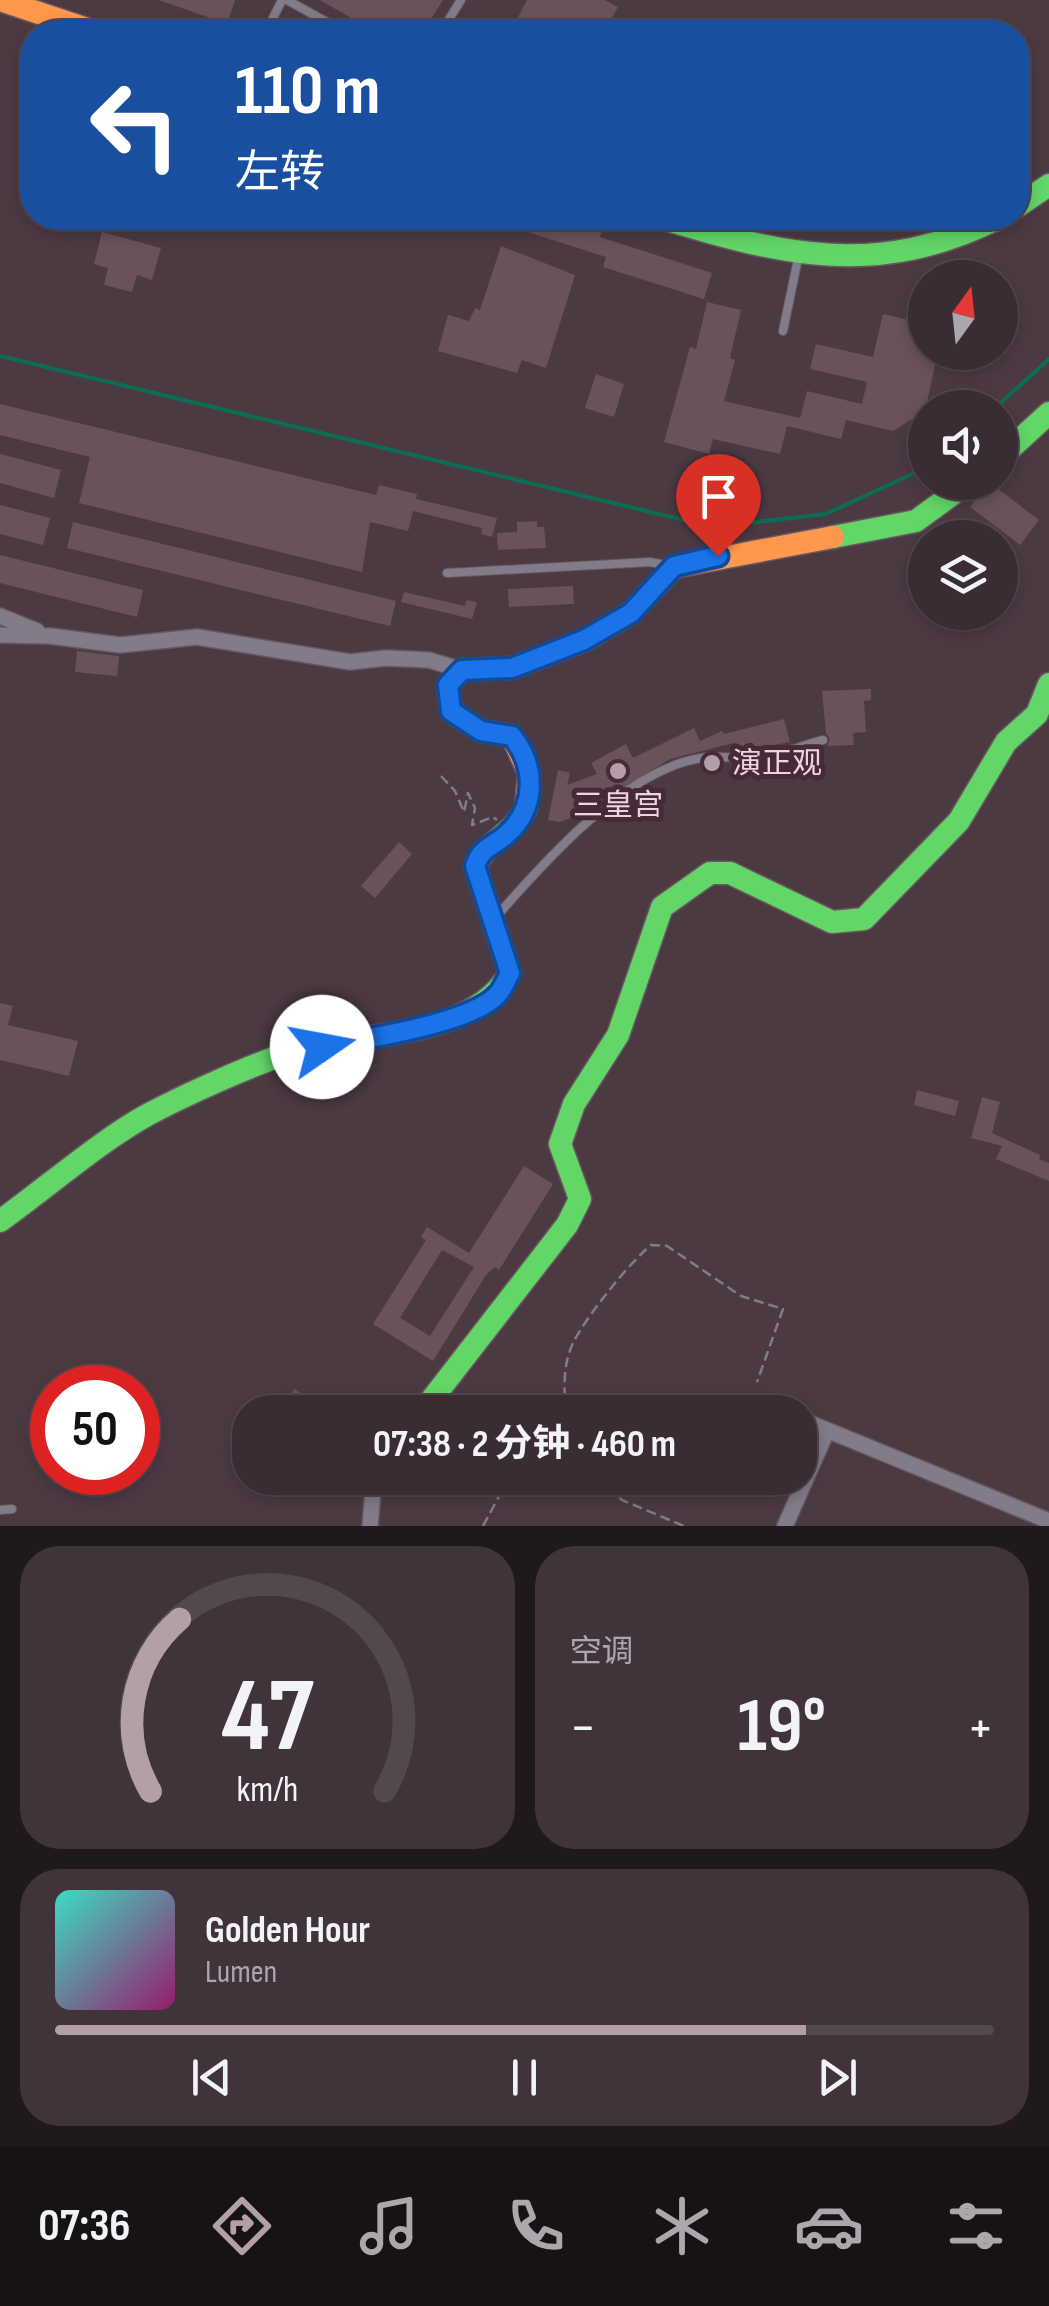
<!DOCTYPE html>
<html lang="zh">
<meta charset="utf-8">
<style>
body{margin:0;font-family:"Sofia Sans Condensed","Noto Sans SC",sans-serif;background:#40343a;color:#f1f3f6;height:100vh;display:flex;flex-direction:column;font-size:38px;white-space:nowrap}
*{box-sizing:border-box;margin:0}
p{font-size:32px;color:#aba7ac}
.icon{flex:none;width:55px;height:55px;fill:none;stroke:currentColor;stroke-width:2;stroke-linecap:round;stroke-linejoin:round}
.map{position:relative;height:1526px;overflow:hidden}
.panel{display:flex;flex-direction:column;gap:20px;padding:20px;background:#1f181c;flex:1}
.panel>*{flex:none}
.banner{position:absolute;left:20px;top:20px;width:1010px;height:210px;border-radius:40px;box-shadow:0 5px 15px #0003,0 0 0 2px #53484d;background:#1a4fa0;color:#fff;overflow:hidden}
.needle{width:65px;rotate:15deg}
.tools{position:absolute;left:908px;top:260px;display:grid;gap:20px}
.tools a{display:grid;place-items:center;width:110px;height:110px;border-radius:50%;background:#392c32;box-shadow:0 5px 15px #0003,0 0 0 2px #53484d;font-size:50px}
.speed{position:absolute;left:30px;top:1365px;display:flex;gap:20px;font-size:50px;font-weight:700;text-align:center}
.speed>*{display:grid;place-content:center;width:130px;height:130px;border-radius:50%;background:#392c32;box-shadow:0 5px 15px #0003,0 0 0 2px #53484d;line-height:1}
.speed .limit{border:15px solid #d22;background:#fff;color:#111}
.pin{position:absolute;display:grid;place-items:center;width:85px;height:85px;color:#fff;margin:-102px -42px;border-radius:50% 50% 50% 0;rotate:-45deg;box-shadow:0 0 10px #0007}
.pin .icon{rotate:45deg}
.me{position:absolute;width:110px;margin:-55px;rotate:78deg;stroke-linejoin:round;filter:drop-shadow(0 0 8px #0008)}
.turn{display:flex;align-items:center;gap:35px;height:210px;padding:0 50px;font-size:45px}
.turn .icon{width:130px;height:130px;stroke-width:2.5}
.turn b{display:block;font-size:70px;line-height:85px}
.big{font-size:75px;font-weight:700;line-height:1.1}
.panel .widget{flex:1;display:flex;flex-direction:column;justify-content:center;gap:15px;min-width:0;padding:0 35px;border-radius:40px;background:#40343a}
.panel .dial{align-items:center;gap:0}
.dial svg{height:260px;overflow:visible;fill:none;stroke:#53484d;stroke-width:7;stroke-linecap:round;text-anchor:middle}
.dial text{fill:#f1f3f6;stroke:none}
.song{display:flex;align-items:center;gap:30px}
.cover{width:120px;height:120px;border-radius:15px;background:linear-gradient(135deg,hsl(170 70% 55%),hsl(320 70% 35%))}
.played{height:10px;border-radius:5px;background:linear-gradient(90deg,#b39fa8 80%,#53484d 80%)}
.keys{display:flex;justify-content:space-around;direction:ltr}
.heat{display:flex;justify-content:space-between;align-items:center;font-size:55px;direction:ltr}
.panel .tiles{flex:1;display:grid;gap:20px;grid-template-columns:1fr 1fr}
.widget:last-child{grid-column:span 2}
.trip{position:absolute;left:232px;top:1395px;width:585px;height:100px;border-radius:40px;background:#392c32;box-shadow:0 5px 15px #0003,0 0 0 2px #53484d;font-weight:700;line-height:100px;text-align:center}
.dock{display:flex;height:160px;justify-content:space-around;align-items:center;background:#171214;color:#aba7ac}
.dock .icon{width:70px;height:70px}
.dock .active{color:#b39fa8}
.dock b{font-size:45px;color:#f1f3f6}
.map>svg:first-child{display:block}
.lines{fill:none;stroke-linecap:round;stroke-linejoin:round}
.stream{stroke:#0d6c55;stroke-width:4}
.building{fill:#6a525a;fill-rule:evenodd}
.lane-casing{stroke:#67585f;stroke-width:10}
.street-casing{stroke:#67585f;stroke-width:18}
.fast-casing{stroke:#67585f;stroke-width:25}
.slow-casing{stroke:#67585f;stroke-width:25}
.path{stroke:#827b88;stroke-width:2.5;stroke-dasharray:10 5;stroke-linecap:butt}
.lane{stroke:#817b8a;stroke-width:8}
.street{stroke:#817b8a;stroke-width:15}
.fast{stroke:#63d668;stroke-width:22}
.slow{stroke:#ff974d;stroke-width:22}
.route-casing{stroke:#114b97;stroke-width:25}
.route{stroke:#1a73e8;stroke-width:18}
.poi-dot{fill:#b39fa8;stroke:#482938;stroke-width:4}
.labels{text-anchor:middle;stroke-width:10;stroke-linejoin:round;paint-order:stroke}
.poi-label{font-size:30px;fill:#ead6df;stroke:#482938;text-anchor:start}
</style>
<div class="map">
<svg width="1049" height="1526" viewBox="0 0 1049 1526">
<rect width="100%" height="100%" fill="#4c3a43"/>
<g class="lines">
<!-- stream -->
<path class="stream" d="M0 356 713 527 826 514 925 468
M995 408 1049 359"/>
</g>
<!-- building -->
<path class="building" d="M159 0H235L227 24Z
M320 0H443L423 32H375Z
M527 0H605L618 7 604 32H510Z
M484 218H564L602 229 600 237 712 273 704 299 603 267 606 257Z
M102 232 161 248 152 280 137 275 132 292 104 285 108 268 94 264Z
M501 246 575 275 546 368 522 360 517 373 438 351 448 315 469 321 475 308 480 310Z
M707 302 741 310 730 358 735 360 724 401 800 418 807 391 862 404 867 382 810 369 816 344 873 357 883 314 925 324V352H938L925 411 893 431 846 420 841 439 787 426 780 454 713 439 709 454 664 442 690 347 696 349Z
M596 374 624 384 614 417 585 408Z
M0 404 376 495 379 485 417 494 416 499 497 518 492 537 481 534 482 528 413 511 408 531 370 522 362 572 79 503 90 457 0 435Z
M0 454 61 470 54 498 0 483Z
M989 482 1039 520 1020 545 970 507Z
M0 505 50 518 43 545 0 534Z
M537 521V527H544L546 548 498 550 497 533 517 532V522Z
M73 522 396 601 390 626 67 548Z
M0 555 143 590 137 617 0 583Z
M573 586 574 604 509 607 508 589Z
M404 592 465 606 466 600 477 602 472 619 401 602Z
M77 651 119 656 117 676 75 672Z
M871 689V700L864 701 866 732 853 733 854 745 827 746 830 739 826 733 822 691Z
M784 719 790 742 748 750H736L734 743 670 759 604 799 577 809 579 815 560 822 548 820 558 770 570 773 567 785 597 774 591 763 626 744 633 758 694 728 700 741 722 731 724 734Z
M399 842 412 854 375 898 361 886Z
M0 1003 13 1006 8 1025 78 1041 69 1076 0 1060Z
M917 1090 959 1101 955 1116 914 1105Z
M982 1097 1000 1102 992 1133 1040 1155 1039 1159 1049 1163V1181L996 1159 1002 1146 971 1138Z
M524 1166 553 1184 499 1270 495 1267 486 1275 433 1361 373 1324 426 1240 421 1237 427 1227 469 1253ZM442 1250 474 1267 430 1336 400 1318Z
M294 1389 332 1412H289L282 1408Z"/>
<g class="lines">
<defs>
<path id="lane" d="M287 0 345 32
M266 32 282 0
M441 32 461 0
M783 331 799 254
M447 573 650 562 670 566
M496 917C544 862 625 770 701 758 721 755 743 760 763 757 783 754 803 745 823 740
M0 1510 12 1509"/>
<path id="street" d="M0 616 37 631
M0 635 50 636 120 645 197 637 350 662 386 658 429 660 462 670
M763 1404 783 1412
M800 1419 1049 1521
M370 1526 373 1491 378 1478
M785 1526 827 1431"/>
<path id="fast" d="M1018 206 1049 185
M661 218C785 256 878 278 999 218
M1000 458 1049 413
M833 537 916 521 969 482
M0 1221C45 1189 101 1140 149 1114 187 1094 247 1067 288 1053 357 1031 469 1042 510 973L475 866C486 842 514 833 526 808
M422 1412 567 1225 580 1199 560 1144 574 1104 618 1035 662 907 710 873H730L832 922 864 919 959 821 1006 742 1037 714 1049 684"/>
<path id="slow" d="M0 0 96 32
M526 808 529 773 512 736 481 731 451 711 448 685 462 670 512 668 585 640 631 613 674 567 833 537"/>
</defs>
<!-- lane casing -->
<use href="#lane" class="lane-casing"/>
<!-- street casing -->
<use href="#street" class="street-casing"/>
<!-- fast casing -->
<use href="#fast" class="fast-casing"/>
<!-- slow casing -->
<use href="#slow" class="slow-casing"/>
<!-- path -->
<path class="path" d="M441 776 455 791 464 812 468 793 475 808 472 825 493 817 497 820
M567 1412C563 1391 563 1364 573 1343 586 1317 629 1263 651 1245L667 1246 741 1296 783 1309 757 1382
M597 1478 622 1500 684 1526
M483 1526 503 1489 539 1486 556 1478"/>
<!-- lane -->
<use href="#lane" class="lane"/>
<!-- street -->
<use href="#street" class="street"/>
<!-- fast -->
<use href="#fast" class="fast"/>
<!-- slow -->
<use href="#slow" class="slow"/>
</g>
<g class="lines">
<defs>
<path id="route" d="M322 1047C362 1039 472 1024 498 994 503 989 506 980 510 973L475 866C481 847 493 847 507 834 537 807 536 766 512 736L481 731 451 711 448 685 462 670 512 668 584 640 631 613 674 566 718 556"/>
</defs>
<!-- route casing -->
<use href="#route" class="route-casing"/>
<!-- route -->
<use href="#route" class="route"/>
</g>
<!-- markers -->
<g class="poi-dot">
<circle cx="712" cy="763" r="10"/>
<circle cx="618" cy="771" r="10"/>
</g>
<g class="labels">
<!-- poi labels -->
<g class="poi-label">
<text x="732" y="773">演正观</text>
<text x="618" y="815" text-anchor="middle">三皇宫</text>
</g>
</g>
</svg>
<div class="tools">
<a><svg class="needle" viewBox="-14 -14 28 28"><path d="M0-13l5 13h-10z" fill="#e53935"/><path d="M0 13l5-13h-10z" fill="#aba7ac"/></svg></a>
<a><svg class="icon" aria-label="sound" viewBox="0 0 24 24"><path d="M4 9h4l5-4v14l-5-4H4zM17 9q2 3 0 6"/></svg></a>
<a><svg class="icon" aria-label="layers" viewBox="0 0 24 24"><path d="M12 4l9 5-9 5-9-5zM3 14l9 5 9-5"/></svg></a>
</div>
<div class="speed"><div class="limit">50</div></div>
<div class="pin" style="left:718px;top:556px;background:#d93025"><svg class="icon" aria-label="arrive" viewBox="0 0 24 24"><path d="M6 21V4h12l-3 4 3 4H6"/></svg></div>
<svg class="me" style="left:322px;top:1047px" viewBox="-20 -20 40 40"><circle r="19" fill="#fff"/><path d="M0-13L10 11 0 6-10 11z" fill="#1a73e8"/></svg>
<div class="trip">07:38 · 2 分钟 · 460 m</div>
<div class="banner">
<div class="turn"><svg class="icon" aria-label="left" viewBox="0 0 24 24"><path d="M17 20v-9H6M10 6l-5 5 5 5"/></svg><div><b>110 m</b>左转</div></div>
</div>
</div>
<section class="panel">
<div class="tiles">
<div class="widget dial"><svg viewBox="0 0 100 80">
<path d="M14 69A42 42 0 1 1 86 69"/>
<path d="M14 69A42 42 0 0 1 23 16" stroke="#b39fa8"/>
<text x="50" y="56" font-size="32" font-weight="700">47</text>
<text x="50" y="72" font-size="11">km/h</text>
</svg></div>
<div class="widget"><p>空调</p>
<div class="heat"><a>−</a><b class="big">19°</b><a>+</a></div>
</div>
<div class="widget">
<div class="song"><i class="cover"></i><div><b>Golden Hour</b><p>Lumen</p></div></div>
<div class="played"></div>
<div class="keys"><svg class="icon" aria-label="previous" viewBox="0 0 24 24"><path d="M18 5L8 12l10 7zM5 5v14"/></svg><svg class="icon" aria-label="pause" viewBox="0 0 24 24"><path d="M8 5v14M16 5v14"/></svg><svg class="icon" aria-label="next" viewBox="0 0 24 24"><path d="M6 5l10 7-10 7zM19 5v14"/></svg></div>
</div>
</div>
</section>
<nav class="dock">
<b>07:36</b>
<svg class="icon active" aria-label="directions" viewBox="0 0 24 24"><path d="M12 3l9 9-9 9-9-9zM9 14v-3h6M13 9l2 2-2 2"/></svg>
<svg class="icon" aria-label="music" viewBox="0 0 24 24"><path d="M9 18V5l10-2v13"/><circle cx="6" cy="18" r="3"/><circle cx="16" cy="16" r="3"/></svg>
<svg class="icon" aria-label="phone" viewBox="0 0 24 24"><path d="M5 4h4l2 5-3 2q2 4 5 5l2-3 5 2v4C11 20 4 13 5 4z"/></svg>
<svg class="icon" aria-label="climate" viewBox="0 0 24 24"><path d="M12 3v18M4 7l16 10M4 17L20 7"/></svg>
<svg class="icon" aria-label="car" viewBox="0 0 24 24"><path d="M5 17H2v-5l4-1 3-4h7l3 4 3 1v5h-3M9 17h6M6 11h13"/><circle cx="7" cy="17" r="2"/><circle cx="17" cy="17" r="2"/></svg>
<svg class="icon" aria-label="filters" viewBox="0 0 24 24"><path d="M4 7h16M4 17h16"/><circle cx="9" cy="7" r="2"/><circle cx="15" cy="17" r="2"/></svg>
</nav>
